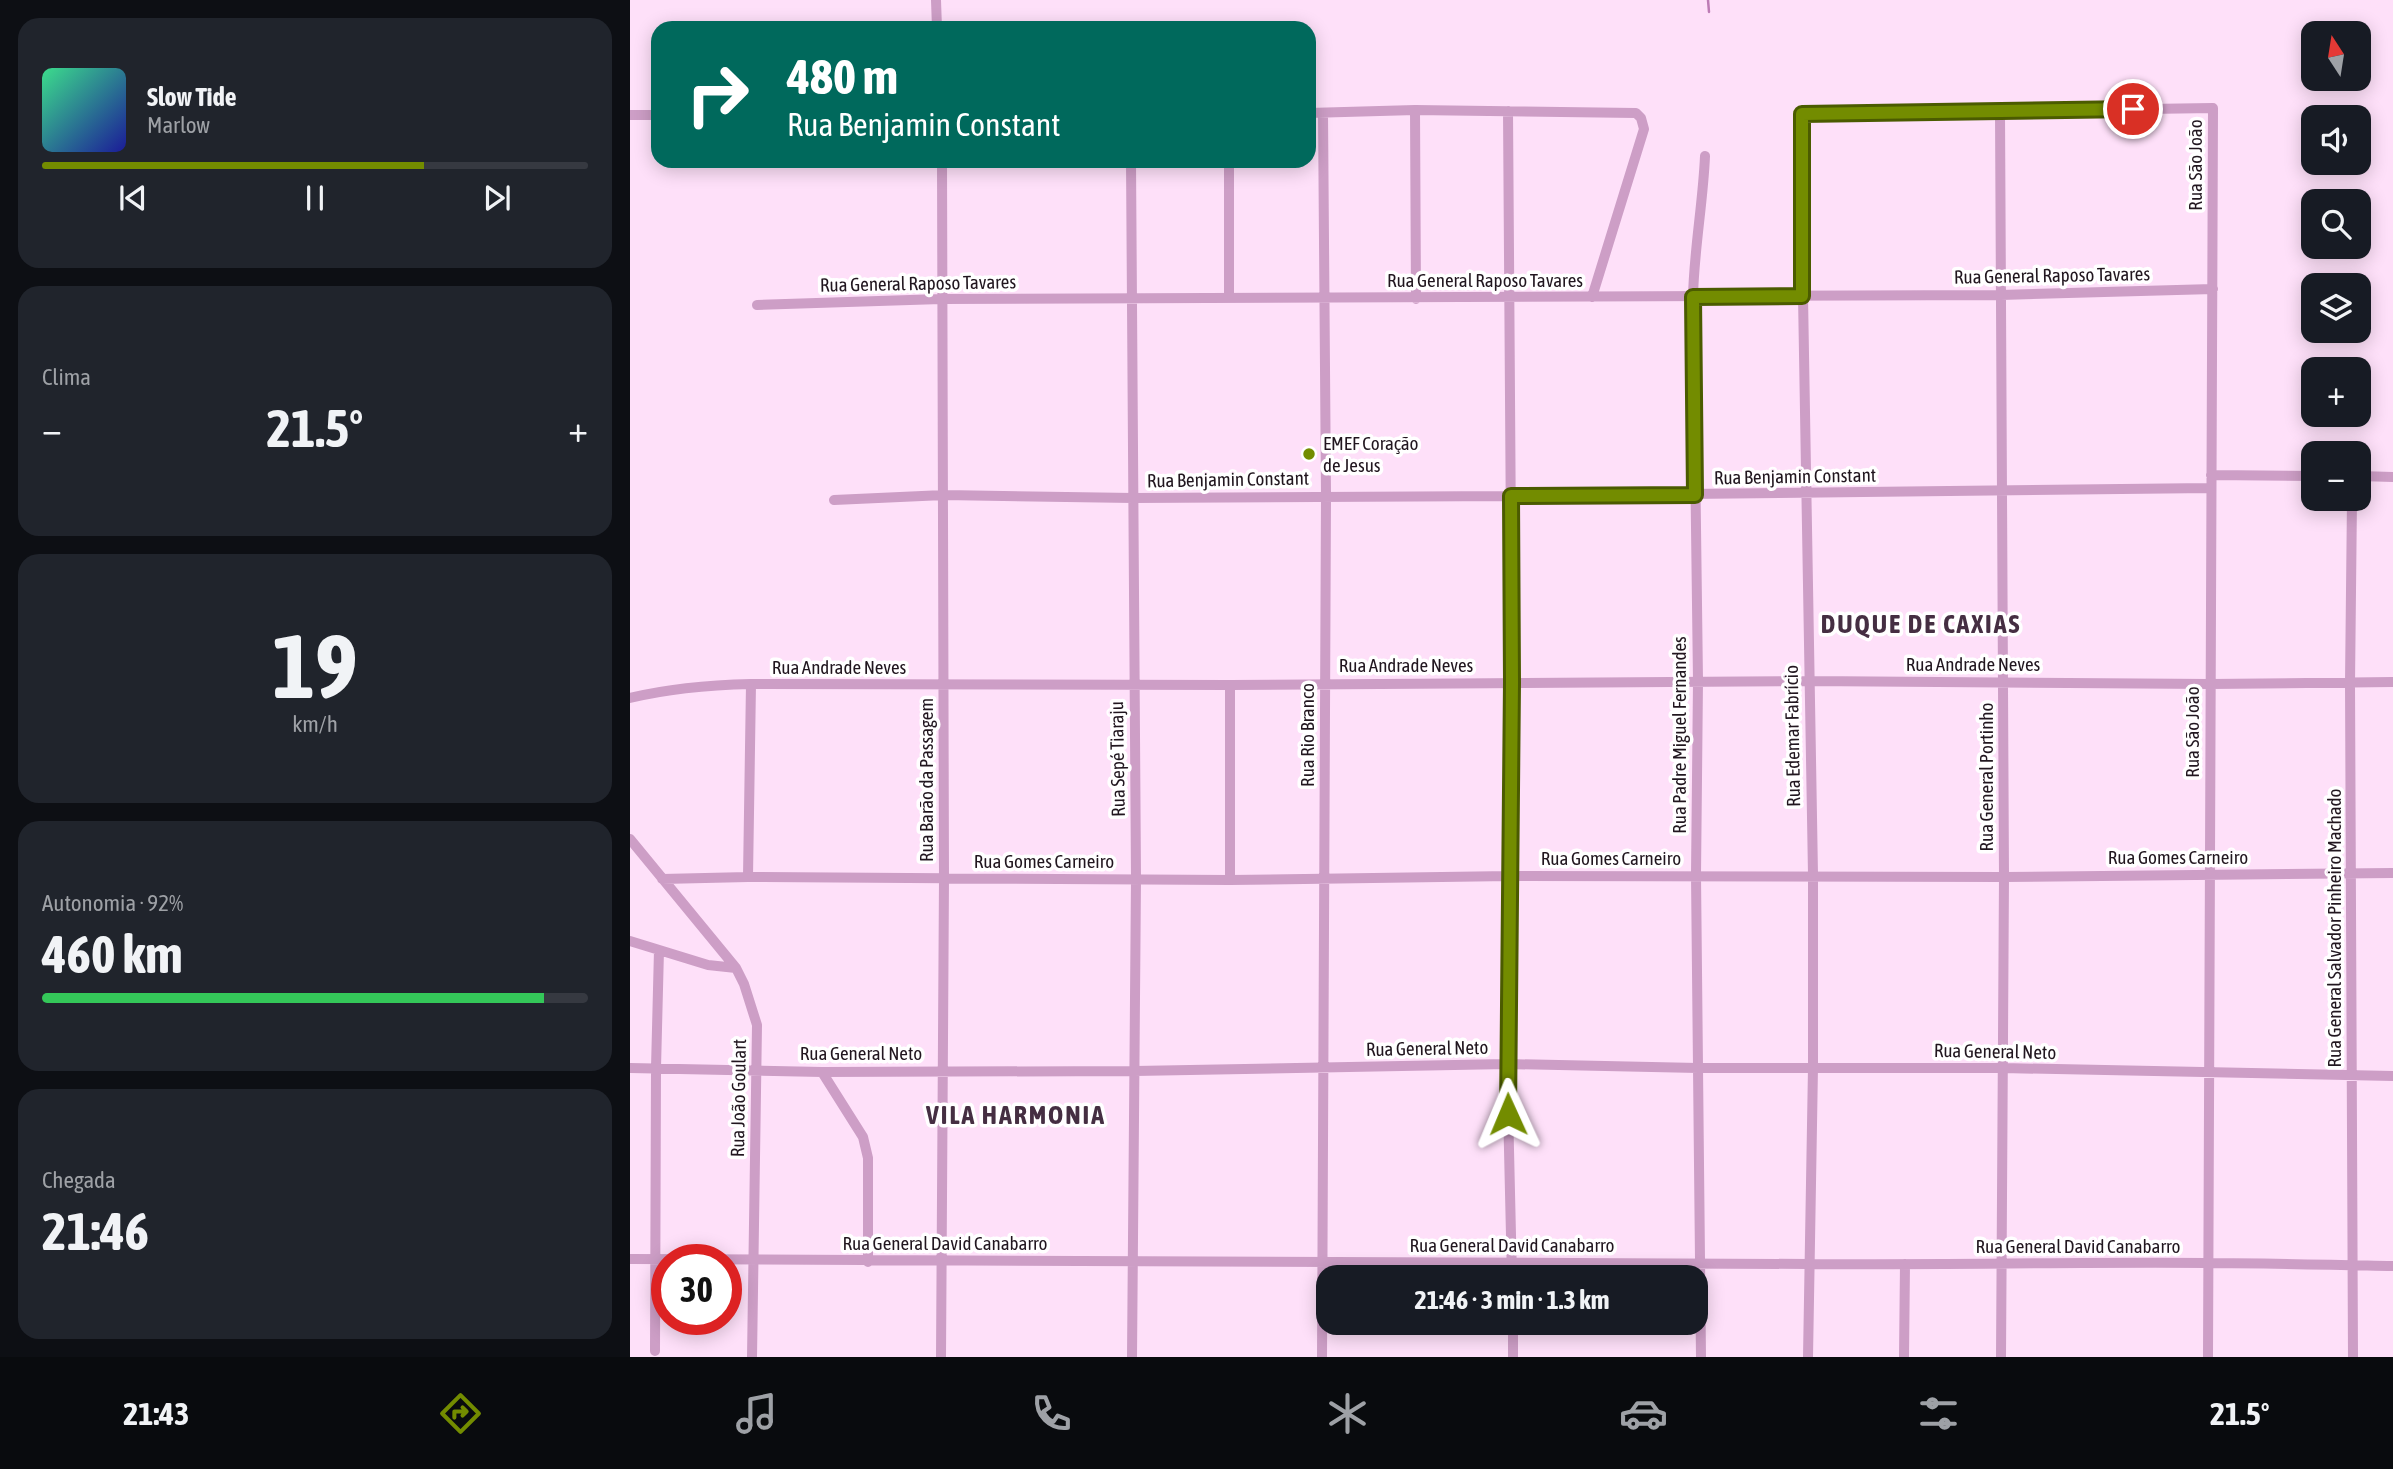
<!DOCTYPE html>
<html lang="pt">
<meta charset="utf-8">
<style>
body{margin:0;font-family:"Asap Condensed",sans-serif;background:#20242c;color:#f1f3f6;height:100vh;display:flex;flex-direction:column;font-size:26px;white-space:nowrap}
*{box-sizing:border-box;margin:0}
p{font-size:23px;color:#9ea1a6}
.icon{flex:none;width:38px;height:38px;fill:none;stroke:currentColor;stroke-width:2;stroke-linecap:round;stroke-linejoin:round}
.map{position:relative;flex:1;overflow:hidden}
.details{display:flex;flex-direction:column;gap:18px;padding:18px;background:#0d0f14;width:630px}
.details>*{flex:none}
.top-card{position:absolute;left:21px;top:21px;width:665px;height:147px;border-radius:21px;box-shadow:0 4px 18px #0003;background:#00695c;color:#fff;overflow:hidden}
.needle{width:46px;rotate:348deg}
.fabs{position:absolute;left:1671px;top:21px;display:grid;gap:14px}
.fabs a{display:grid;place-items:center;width:70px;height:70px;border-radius:14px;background:#171b24;box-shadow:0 4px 18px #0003;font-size:35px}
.speed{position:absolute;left:21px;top:1244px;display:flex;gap:14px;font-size:35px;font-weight:700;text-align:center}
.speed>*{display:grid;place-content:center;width:91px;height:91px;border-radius:50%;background:#171b24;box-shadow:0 4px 18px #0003;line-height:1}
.speed .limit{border:10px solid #d22;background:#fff;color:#111}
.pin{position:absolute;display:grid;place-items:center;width:60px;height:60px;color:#fff;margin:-30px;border:4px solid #fff;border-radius:50%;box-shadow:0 2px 7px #0007}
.me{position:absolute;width:77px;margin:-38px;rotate:359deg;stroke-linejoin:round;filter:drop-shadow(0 0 5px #0008)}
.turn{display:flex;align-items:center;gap:24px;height:147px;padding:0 21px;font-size:32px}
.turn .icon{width:91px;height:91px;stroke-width:2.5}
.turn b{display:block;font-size:49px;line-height:60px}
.big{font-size:52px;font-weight:700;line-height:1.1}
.details .card{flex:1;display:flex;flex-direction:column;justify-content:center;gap:10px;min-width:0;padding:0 24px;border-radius:21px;background:#20242c}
.details .dial{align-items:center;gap:0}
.dial b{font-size:91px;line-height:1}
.song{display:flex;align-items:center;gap:21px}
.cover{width:84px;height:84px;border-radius:10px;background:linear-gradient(135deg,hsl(150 70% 55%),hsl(240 70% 35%))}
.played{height:7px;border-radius:4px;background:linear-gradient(90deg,#738c00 70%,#363941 70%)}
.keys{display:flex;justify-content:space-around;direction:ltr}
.heat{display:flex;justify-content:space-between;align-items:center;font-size:38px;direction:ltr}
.charge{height:10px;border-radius:5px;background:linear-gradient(90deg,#34c759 92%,#363941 0)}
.trip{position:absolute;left:686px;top:1265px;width:392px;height:70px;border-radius:21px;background:#171b24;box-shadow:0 4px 18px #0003;font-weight:700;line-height:70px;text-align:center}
.tabs{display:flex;height:112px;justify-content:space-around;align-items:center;background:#090b0e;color:#9ea1a6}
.tabs .icon{width:49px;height:49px}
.tabs .active{color:#738c00}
.tabs b{font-size:32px;color:#f1f3f6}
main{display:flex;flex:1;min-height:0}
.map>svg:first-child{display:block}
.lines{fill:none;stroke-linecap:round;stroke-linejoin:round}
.stream{stroke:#bd7bb5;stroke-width:2.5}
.minor{stroke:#cd9ec6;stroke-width:10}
.route-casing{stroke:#4b5b00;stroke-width:18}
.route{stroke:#738c00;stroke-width:12}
.poi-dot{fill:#738c00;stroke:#fff;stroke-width:2.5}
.labels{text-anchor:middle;stroke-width:7;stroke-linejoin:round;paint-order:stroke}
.street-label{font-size:19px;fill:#21161f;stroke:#fff}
.poi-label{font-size:19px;fill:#21161f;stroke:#fff;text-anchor:start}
.district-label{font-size:26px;font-weight:bold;letter-spacing:2px;fill:#452e42;stroke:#fff}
</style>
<main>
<section class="details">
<div class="card">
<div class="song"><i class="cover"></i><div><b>Slow Tide</b><p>Marlow</p></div></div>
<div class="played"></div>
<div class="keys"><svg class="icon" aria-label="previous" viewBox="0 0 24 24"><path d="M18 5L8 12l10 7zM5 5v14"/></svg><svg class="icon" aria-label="pause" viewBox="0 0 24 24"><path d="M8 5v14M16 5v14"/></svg><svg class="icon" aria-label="next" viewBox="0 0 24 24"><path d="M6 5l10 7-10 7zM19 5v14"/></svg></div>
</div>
<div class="card"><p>Clima</p>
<div class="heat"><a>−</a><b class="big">21.5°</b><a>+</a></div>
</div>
<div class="card dial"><b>19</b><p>km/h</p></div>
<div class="card"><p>Autonomia · 92%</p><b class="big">460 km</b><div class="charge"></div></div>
<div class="card"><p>Chegada</p><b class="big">21:46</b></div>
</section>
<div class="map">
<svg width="1763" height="1357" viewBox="0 0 1763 1357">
<rect width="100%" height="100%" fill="#fee0f9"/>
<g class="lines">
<!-- stream -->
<path class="stream" d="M1078 0 1079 12"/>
<!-- minor -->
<path class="minor" d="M306 0 307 28
M785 110 786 299
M878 111 882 683 877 1064 882 1278
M1370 112 1374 877 1371 1357
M679 113 785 110 1006 113 1011 118 1014 129 962 297
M0 115H28
M501 161 506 879 502 1357
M599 161V298
M127 305 311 299 1371 295 1583 289
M1581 475 1684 476
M1729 476 1763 477
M1722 499 1720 683 1723 1357
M204 500 314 495 503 498 881 496 1580 488
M0 698C41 688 79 685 121 684L600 685 1179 681 1580 684 1763 682
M0 839 106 968 114 984 127 1025 122 1357
M118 877 121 684
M32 879 118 877 600 880 880 876 1374 877 1763 873
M600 880V685
M0 941 78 965 106 968
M0 1068 192 1072 505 1071 877 1064 1068 1068H1373L1763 1076
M192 1072 233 1137 238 1158V1262
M0 1259C393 1262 786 1260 1178 1264 1311 1265 1444 1262 1577 1263 1639 1263 1701 1265 1763 1266
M883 1323V1357
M25 1351 26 1068 29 950
M311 1357 314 878 312 161
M692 1357 696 496 693 113
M1071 1357 1066 875 1068 681 1063 297C1064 250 1073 203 1075 156
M1178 1357 1183 1067V875L1173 296V114L1583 108 1578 1357
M1274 1357 1275 1264"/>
</g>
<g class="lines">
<defs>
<path id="route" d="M878 1114 882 682 881 496 1065 495 1063 297 1172 296V114L1503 109"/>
</defs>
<!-- route casing -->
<use href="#route" class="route-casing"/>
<!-- route -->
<use href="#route" class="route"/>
</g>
<!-- markers -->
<circle class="poi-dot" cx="679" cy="454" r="7"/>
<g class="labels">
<!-- street labels -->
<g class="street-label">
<text transform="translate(1565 165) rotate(-90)" y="7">Rua São João</text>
<text transform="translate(1422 275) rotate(-1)" y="7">Rua General Raposo Tavares</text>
<text x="855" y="287">Rua General Raposo Tavares</text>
<text transform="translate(288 283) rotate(-1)" y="7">Rua General Raposo Tavares</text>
<text transform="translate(1165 476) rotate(-1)" y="7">Rua Benjamin Constant</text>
<text transform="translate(598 479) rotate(-1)" y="7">Rua Benjamin Constant</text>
<text x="1343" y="671">Rua Andrade Neves</text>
<text x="776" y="672">Rua Andrade Neves</text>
<text x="209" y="674">Rua Andrade Neves</text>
<text transform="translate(1562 732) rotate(-90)" y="7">Rua São João</text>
<text transform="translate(677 735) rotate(-90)" y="7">Rua Rio Branco</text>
<text transform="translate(1049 735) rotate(-90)" y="7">Rua Padre Miguel Fernandes</text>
<text transform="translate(1162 736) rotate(-91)" y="7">Rua Edemar Fabrício</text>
<text transform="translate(487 759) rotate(-91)" y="7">Rua Sepé Tiaraju</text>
<text transform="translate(1356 777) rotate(-90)" y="7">Rua General Portinho</text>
<text transform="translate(296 780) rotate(-90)" y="7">Rua Barão da Passagem</text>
<text x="1548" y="864">Rua Gomes Carneiro</text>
<text x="981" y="865">Rua Gomes Carneiro</text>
<text x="414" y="868">Rua Gomes Carneiro</text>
<text transform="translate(1704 928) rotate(-90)" y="7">Rua General Salvador Pinheiro Machado</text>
<text transform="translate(797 1048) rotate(-1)" y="7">Rua General Neto</text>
<text transform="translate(1365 1051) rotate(1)" y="7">Rua General Neto</text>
<text x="231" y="1060">Rua General Neto</text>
<text transform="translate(108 1098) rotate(-89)" y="7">Rua João Goulart</text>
<text x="315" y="1250">Rua General David Canabarro</text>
<text x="882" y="1252">Rua General David Canabarro</text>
<text x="1448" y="1253">Rua General David Canabarro</text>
</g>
<!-- poi labels -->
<g class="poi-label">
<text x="693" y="450">EMEF Coração<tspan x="693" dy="22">de Jesus</tspan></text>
</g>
<!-- district labels -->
<g class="district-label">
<text x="1291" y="633">DUQUE DE CAXIAS</text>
<text x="386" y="1124">VILA HARMONIA</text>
</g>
</g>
</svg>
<div class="fabs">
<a><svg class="needle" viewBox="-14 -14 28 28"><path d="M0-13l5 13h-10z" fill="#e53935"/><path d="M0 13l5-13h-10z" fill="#9ea1a6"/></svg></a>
<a><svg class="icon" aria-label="sound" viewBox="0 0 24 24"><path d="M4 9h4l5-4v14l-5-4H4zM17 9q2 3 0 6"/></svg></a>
<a><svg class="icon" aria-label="search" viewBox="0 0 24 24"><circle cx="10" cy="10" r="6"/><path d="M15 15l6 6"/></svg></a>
<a><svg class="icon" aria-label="layers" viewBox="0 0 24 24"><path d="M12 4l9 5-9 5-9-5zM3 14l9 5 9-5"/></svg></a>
<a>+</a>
<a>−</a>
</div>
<div class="speed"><div class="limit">30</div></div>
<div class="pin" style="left:1503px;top:109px;background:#d93025"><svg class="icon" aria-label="arrive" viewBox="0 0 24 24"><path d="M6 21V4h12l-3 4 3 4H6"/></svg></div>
<svg class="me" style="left:878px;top:1114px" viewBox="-20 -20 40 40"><path d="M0-17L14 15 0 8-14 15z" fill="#738c00" stroke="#fff" stroke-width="4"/></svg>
<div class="trip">21:46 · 3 min · 1.3 km</div>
<div class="top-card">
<div class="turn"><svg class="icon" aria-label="right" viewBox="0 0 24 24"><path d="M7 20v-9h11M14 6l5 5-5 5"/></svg><div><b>480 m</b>Rua Benjamin Constant</div></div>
</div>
</div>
</main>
<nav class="tabs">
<b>21:43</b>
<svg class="icon active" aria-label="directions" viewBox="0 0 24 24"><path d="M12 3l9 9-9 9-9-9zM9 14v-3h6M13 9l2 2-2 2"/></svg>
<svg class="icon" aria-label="music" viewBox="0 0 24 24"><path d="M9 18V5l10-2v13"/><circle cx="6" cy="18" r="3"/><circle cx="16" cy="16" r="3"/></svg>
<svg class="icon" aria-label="phone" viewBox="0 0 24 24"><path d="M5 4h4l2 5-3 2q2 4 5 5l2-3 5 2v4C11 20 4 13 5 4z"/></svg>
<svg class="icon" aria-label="climate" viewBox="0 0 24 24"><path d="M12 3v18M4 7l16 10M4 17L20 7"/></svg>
<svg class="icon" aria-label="car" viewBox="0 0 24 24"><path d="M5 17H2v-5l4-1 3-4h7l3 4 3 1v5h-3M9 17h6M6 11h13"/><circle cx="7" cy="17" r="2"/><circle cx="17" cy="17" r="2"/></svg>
<svg class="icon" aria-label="filters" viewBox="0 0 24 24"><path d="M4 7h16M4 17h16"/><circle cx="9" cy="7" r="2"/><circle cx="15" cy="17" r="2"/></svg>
<b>21.5°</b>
</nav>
